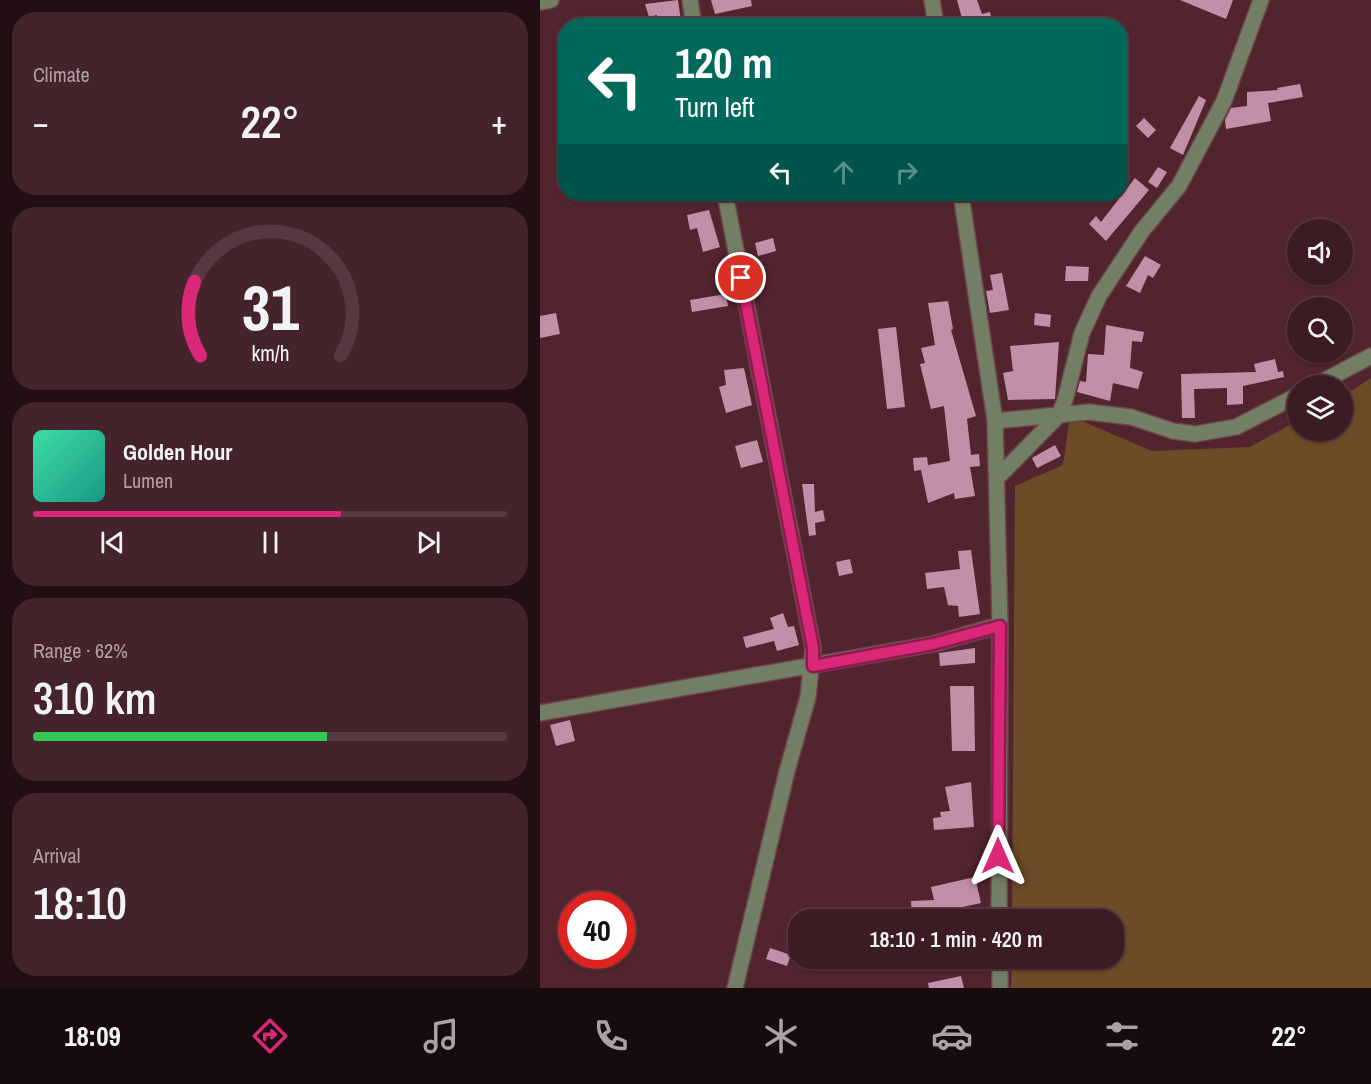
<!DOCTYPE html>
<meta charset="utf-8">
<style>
body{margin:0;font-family:"Archivo Narrow",sans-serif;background:#44242a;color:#f1f3f6;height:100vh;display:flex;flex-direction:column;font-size:22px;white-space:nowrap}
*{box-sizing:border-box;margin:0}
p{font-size:20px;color:#ada1a5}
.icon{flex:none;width:33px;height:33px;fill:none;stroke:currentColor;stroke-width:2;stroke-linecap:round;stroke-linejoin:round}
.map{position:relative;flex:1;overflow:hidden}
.sheet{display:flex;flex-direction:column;gap:12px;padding:12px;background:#220f13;width:540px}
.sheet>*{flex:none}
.top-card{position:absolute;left:18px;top:18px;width:570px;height:183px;border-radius:24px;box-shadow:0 2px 4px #0004,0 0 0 2px #563940;background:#00695c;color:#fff;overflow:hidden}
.controls{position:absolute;left:747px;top:219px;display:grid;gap:12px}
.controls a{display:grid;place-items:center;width:66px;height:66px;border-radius:50%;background:#3d1b22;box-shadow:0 2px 4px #0004,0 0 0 2px #563940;font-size:30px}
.speed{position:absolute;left:18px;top:891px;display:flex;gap:12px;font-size:30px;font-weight:700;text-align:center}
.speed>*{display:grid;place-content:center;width:78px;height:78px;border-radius:50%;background:#3d1b22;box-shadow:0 2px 4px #0004,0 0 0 2px #563940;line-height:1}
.speed .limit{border:9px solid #d22;background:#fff;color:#111}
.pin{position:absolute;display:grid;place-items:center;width:51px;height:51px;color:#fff;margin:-26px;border:3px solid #fff;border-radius:50%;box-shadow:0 2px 6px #0007}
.me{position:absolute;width:66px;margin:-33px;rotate:0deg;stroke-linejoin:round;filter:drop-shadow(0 0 4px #0008)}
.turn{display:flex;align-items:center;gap:21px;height:126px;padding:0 18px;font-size:27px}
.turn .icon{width:78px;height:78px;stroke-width:2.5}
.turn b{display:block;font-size:42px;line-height:51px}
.lanes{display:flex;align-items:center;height:57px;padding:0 18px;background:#0003;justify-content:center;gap:30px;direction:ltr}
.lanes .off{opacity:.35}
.big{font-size:45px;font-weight:600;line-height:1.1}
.sheet .widget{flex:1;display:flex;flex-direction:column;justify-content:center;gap:9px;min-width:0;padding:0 21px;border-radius:24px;background:#44242a}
.sheet .dial{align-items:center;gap:0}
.dial svg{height:156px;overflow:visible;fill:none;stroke:#563940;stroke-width:7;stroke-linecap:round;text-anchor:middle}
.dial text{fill:#f1f3f6;stroke:none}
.song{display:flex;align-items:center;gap:18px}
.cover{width:72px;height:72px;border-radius:9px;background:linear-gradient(135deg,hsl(160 70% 55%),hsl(170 70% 35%))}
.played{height:6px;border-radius:3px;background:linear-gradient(90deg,#db2777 65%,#563940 65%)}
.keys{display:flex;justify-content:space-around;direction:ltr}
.heat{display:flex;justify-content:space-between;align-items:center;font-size:33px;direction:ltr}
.charge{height:9px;border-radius:4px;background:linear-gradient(90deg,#34c759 62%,#563940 0)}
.trip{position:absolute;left:248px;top:909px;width:336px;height:60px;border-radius:24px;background:#3d1b22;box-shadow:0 2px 4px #0004,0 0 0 2px #563940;font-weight:600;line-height:60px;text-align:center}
.tabs{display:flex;height:96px;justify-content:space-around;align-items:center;background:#180b0e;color:#ada1a5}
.tabs .icon{width:42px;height:42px}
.tabs .selected{color:#db2777}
.tabs b{font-size:27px;color:#f1f3f6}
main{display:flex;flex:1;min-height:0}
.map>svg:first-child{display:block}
.green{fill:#6c4b26}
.building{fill:#c190a8}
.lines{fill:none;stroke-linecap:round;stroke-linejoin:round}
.minor-casing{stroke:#6d444d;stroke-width:18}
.minor{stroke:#737f65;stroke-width:15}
.route-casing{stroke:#8e194d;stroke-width:15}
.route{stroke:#db2777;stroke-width:10}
</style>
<main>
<section class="sheet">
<div class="widget"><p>Climate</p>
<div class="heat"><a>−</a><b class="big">22°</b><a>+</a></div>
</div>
<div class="widget dial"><svg viewBox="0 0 100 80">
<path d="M14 69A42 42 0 1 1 86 69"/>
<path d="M14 69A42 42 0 0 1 11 31" stroke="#db2777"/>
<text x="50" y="56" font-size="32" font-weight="700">31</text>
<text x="50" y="72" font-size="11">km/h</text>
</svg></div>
<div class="widget">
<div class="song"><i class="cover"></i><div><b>Golden Hour</b><p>Lumen</p></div></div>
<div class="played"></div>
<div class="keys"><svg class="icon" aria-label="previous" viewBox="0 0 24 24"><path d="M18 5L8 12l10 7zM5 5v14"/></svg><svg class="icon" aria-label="pause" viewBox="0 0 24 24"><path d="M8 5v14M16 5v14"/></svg><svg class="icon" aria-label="next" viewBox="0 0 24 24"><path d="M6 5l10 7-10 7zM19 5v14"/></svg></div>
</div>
<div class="widget"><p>Range · 62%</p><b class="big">310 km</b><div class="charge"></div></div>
<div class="widget"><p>Arrival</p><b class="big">18:10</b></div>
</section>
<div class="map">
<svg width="831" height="988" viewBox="0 0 831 988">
<rect width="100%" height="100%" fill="#51242e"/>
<!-- green -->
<path class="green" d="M831 378V988H471L472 959 573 958V920L472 919 475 486 523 465 530 416 612 451 710 447 757 421 758 430H802L803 396Z"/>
<!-- building -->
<path class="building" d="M138 0 141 21 118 23 117 15 109 17 105 4Z
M171 0H211L212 6 175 14Z
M417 0H437L442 14 450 12 452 22 424 26Z
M640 0H693L686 19Z
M760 84 763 97 728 103 731 121 686 129 685 120 691 108 707 106V92L738 90 737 88Z
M659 96 666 100 643 155 630 148Z
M604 118 616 130 608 138 596 126Z
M618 167 627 172 617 188 608 182Z
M595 178 609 190 566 241 549 224 556 216 561 222Z
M169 210 180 247 163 252 157 228 150 230 147 215Z
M233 238 236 251 218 256 215 243Z
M605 256 621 265 613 278 608 275 600 293 586 286Z
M526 266 549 267 548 281H525Z
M462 273 469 310 450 313 446 291 453 290 450 275Z
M186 294 188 306 152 312 150 300Z
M408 301 413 329 411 330 436 416 427 419 431 455 439 454 440 466 430 467 435 496 415 499 414 493 388 503 381 470 374 471 373 458 387 457 388 465 410 461 404 406 391 409 380 364 385 363 381 348 395 345 388 303Z
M16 313 20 334 0 338V316Z
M495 313 511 315 510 327 494 325Z
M566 325 604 332 602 342 592 341 590 368 603 372 598 389 573 383 570 401 537 392 540 381 546 382 548 354 564 355Z
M356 327 365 407 347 409 338 329Z
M519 342 515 399 468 400 463 373 473 371 470 346Z
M735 359 738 372 743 371 744 377 703 386V404L687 405V388L654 389 655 418H642L641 374 716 372 714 364Z
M204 368 212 405 186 413 179 387 186 385 184 370Z
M217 440 223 462 201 468 195 446Z
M515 445 521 456 497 468 492 458Z
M262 484H274L275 512 283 510 285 521 275 523 276 535 269 536Z
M431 550 440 614 419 617 418 606 408 605 404 587 387 589 385 573 420 569 418 551Z
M310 559 313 573 299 576 296 562Z
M243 613 248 627 254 626 259 645 237 651 234 641 206 648 203 637 234 629 230 618Z
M435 648V663L400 666 399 653Z
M410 686H434L435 751H412Z
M30 720 35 741 16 746 10 725Z
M431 782 434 827 394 830 393 818 401 817 400 812 410 811 405 787Z
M435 877 441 903 372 918 371 901 394 900 391 887Z
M230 948 251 955 247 966 226 959Z
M421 976 424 988H389L388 983Z"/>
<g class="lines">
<defs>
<path id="minor" d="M150 0 154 26
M392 0 396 26
M0 2 11 0
M185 194 273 648 268 697 247 771 195 988
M421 194 455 421 460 625 459 920
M774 386 831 356
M455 421 549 412 591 417 633 431 655 434 696 427 758 395
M457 478 519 415 525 400 542 333 559 296 602 231 639 186 684 101 721 0
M0 713 393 644 460 625
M460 958V988"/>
</defs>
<!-- minor casing -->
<use href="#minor" class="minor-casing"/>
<!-- minor -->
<use href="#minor" class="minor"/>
</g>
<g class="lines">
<defs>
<path id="route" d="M201 278 273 648V666L393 644 460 626 458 856"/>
</defs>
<!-- route casing -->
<use href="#route" class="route-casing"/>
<!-- route -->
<use href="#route" class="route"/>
</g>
</svg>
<div class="controls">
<a><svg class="icon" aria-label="sound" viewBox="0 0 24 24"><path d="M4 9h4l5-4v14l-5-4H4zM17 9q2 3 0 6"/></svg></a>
<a><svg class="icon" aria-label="search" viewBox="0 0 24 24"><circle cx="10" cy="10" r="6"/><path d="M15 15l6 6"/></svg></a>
<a><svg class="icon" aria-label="layers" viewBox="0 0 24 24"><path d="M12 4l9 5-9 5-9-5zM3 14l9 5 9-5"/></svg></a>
</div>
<div class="speed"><div class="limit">40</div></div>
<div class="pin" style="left:201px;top:278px;background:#d93025"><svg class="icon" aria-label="arrive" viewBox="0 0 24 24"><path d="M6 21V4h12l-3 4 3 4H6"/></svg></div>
<svg class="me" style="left:458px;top:856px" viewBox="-20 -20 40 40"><path d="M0-17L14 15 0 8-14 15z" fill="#db2777" stroke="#fff" stroke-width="4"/></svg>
<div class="trip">18:10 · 1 min · 420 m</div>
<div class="top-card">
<div class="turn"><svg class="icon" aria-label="left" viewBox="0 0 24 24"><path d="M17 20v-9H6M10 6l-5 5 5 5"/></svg><div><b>120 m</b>Turn left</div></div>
<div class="lanes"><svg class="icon" aria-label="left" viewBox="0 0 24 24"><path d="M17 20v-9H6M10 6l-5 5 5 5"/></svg><svg class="icon off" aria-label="ahead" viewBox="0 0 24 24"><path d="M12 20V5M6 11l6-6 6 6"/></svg><svg class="icon off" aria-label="right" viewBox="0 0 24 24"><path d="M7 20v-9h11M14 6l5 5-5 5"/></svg></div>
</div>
</div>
</main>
<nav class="tabs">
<b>18:09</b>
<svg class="icon selected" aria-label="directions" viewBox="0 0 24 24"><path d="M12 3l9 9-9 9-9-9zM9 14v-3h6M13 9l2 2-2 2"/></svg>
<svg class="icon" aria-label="music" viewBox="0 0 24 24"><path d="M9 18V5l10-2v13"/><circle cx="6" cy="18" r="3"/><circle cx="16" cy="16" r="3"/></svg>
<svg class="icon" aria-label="phone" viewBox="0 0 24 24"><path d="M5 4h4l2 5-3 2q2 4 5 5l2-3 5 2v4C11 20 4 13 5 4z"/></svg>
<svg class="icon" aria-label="climate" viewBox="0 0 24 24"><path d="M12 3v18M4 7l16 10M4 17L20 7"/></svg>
<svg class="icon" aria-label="car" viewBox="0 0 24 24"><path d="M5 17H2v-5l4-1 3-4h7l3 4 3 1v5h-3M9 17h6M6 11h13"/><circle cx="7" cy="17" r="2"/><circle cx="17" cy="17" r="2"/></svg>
<svg class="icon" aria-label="filters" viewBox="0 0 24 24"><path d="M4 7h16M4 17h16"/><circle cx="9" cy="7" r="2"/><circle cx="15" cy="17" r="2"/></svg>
<b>22°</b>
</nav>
